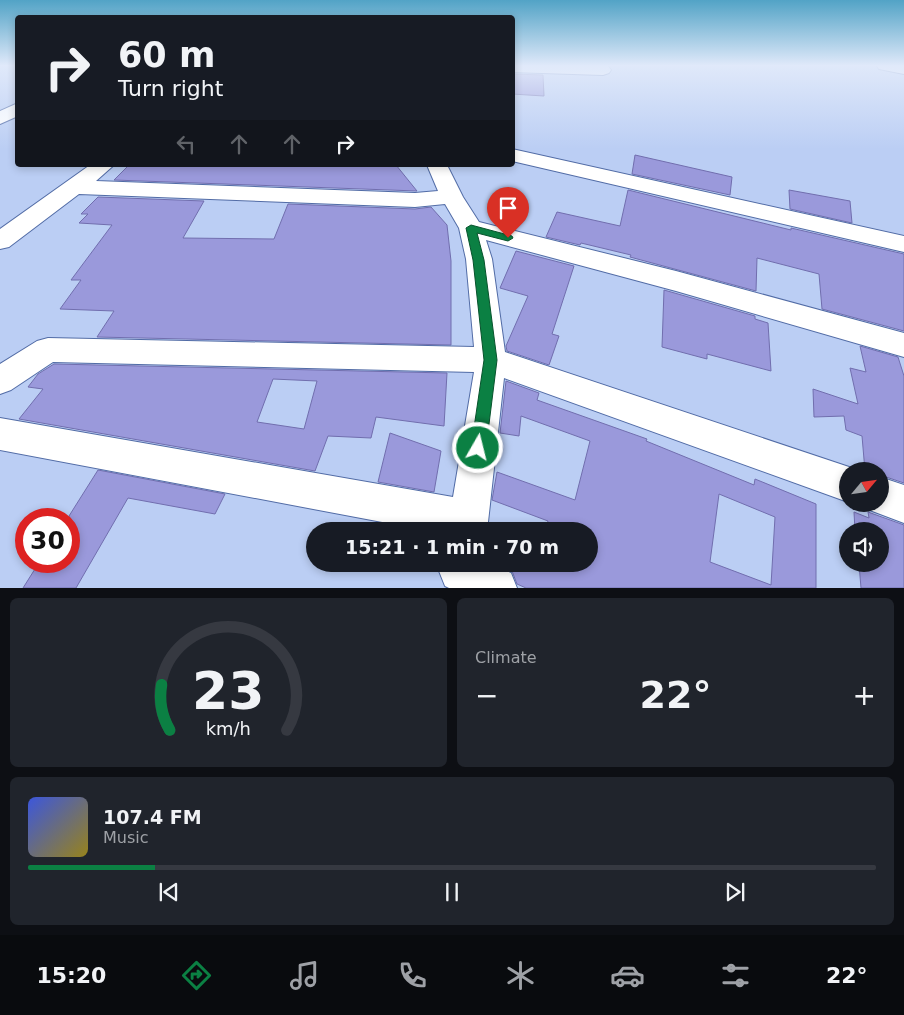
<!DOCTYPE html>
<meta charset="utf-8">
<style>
body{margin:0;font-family:"DejaVu Sans",sans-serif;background:#20242c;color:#f1f3f6;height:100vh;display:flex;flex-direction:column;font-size:19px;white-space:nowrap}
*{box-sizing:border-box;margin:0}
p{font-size:16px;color:#9ea1a6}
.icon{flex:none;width:28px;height:28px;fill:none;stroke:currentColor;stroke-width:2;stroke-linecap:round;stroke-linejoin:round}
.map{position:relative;height:588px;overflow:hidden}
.details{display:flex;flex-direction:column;gap:10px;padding:10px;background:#0d0f14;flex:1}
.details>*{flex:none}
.top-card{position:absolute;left:15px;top:15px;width:500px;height:152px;border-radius:5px;box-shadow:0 2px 8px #0003;background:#171b24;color:#f1f3f6;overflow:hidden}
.needle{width:32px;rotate:61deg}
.buttons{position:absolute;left:839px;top:462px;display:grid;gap:10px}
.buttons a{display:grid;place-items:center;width:50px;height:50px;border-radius:50%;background:#171b24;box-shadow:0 2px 8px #0003;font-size:25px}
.speed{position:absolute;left:15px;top:508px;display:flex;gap:10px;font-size:25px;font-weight:700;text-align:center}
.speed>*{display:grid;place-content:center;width:65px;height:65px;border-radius:50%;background:#171b24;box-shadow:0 2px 8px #0003;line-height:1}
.speed .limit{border:8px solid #d22;background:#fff;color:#111}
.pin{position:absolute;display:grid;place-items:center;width:42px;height:42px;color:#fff;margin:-51px -21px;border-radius:50% 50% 50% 0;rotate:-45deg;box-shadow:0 0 5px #0007}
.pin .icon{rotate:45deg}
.me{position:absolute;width:55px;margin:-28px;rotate:8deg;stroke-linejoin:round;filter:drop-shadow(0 0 4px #0008)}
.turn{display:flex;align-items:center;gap:18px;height:105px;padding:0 20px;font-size:22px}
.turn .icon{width:65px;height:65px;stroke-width:2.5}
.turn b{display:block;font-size:35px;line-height:42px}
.lanes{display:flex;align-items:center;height:48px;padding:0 20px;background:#0003;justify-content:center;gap:25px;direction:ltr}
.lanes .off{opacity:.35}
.big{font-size:38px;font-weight:700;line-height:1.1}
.details .card{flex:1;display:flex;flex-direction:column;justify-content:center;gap:8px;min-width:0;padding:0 18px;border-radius:8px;background:#20242c}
.details .dial{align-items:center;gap:0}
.dial svg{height:130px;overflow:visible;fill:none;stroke:#363941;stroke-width:7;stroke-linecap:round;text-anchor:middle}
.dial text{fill:#f1f3f6;stroke:none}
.song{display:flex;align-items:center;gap:15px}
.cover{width:60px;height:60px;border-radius:8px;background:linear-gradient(135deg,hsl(230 70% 55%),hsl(50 70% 35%))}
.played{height:5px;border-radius:2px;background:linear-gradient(90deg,#0b8043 15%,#363941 15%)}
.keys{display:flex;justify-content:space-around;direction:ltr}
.heat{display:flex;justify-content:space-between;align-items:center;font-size:28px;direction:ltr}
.details .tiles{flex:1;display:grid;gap:10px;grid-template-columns:1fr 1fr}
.card:last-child{grid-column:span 2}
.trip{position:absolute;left:306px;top:522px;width:292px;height:50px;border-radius:25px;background:#171b24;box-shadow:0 2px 8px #0003;font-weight:700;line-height:50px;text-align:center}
.menu{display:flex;height:80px;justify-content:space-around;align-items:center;background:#090b0e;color:#9ea1a6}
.menu .icon{width:35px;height:35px}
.menu .current{color:#0b8043}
.menu b{font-size:22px;color:#f1f3f6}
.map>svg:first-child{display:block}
.building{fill:#9a99db;stroke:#716eae;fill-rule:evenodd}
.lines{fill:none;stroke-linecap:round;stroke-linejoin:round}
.minor-casing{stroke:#526ca6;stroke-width:2}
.minor{fill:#fff;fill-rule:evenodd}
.route{fill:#0b8043;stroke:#07532c}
</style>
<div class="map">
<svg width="904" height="588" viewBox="0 0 904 588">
<rect width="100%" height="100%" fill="#bbcef4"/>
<!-- building -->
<path class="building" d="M512 74 543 75 544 96 512 94Z
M635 155 732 177 730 195 632 174Z
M129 165H396L417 191 114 180Z
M628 190 791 230V228L904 254V331L822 309 819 274 757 258 756 291 630 257 631 255 581 243 580 245 546 237 557 212 620 226Z
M789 190 850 201 852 223 790 209Z
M98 197 204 201 183 238 274 239 288 204 415 209 431 207 447 225 451 261V345L97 337 114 311 60 309 81 280H71L112 225 79 223 88 214H81Z
M516 251 574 266 552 334 559 336 549 365 507 351 506 346 528 296 500 288Z
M664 290 755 316V319L768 323 771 371 707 354V359L662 347Z
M860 346 898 357 904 376V483L880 475V471H865L862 436 846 430 844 416 814 417 813 389 858 404 850 368 866 372Z
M54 364 447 373 444 426 376 417 371 438 328 436 315 471 19 419 43 389 28 387 38 374ZM273 379 317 381 304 429 257 422Z
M506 381 539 393 537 400 647 439 646 441 754 485 755 479 816 504V588H526L517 584 512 571 495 564H590V531H545L548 521 492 500 497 472 575 500 590 441 521 416 519 436 500 433ZM719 494 775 517 771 585 710 562Z
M390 433 441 451 434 492 378 482Z
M98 470 225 494 215 514 128 498 76 588H23L40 561H69V516Z
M854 512 869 518 868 512 904 525V588H861L859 564H880V531H855Z"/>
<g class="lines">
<defs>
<path id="minor" d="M512 66H608L611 70 609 73 603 75 512 72Z
M877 66H904V74L879 69Z
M18 103V116L0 124V111Z
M512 149 904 236V252L512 161Z
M90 165H114L96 181 415 193 438 191 427 165H447L463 197 479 222 676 271 904 333V357L676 291 486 240 492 259 505 352 861 471H848V502L504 378 487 531H430L0 450V418L453 497 474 372 53 362 11 390 0 394V364L37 341 48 338 474 347 466 259 459 228 445 204 415 207 79 194 9 247 0 249V229Z
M880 477 904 485V523L867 509 864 504H880Z
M442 564H491L511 573 517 588H449L445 586 439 571Z"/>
</defs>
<!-- minor casing -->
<use href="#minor" class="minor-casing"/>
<!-- minor -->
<use href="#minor" class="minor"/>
</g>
<!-- sky -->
<linearGradient id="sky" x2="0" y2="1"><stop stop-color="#52a3c6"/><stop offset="0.44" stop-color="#e0e9fa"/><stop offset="1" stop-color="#e0e9fa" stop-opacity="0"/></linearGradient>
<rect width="904" height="149" fill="url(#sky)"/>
<!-- route -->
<path class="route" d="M471 225 512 236 513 238 508 241 477 233 484 260 497 360 486 448 484 453 478 455 473 453 471 448 484 360 473 260 466 228Z"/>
</svg>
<div class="buttons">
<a><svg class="needle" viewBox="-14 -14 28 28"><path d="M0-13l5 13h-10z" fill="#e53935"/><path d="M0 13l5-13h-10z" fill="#9ea1a6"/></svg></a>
<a><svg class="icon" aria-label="sound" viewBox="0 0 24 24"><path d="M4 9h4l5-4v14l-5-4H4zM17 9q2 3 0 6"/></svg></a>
</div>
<div class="speed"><div class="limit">30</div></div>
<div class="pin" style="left:508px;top:238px;background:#d93025"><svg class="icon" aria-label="arrive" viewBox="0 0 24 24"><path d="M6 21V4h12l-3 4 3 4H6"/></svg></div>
<svg class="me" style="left:478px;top:448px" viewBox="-20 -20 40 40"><circle r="17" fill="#0b8043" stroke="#fff" stroke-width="3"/><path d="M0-11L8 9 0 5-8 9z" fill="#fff"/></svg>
<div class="trip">15:21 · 1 min · 70 m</div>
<div class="top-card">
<div class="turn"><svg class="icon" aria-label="right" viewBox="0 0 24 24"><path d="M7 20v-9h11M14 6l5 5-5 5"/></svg><div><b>60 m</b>Turn right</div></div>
<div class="lanes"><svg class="icon off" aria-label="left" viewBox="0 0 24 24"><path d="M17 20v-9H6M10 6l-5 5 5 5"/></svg><svg class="icon off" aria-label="ahead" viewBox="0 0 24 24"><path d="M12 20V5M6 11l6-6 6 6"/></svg><svg class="icon off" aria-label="ahead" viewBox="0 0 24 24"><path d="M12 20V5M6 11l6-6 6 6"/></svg><svg class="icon" aria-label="right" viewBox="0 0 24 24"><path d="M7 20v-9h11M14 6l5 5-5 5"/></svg></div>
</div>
</div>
<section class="details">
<div class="tiles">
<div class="card dial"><svg viewBox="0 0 100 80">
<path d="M14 69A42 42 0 1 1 86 69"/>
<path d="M14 69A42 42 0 0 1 9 41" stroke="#0b8043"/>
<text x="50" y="56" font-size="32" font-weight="700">23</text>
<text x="50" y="72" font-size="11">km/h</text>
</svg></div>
<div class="card"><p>Climate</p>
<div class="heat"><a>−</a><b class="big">22°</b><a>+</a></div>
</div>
<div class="card">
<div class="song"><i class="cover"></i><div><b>107.4 FM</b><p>Music</p></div></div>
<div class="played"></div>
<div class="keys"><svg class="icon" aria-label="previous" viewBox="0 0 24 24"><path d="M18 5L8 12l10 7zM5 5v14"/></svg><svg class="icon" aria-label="pause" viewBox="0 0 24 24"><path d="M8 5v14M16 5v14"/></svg><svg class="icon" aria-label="next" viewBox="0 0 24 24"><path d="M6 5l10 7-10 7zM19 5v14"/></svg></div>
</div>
</div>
</section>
<nav class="menu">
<b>15:20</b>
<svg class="icon current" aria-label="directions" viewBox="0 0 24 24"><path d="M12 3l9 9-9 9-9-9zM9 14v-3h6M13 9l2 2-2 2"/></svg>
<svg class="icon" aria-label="music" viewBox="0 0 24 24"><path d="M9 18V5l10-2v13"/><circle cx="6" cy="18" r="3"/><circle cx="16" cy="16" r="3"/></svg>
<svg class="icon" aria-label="phone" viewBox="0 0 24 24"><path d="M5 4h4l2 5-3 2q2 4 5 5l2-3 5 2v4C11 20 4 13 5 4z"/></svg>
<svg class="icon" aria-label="climate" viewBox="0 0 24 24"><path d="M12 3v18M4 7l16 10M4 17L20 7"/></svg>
<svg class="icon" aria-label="car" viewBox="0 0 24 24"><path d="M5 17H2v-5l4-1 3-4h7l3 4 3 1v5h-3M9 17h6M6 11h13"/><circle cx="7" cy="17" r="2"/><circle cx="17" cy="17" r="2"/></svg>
<svg class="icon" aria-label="filters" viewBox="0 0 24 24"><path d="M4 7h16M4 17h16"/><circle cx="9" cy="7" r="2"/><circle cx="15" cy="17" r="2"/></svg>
<b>22°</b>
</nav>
